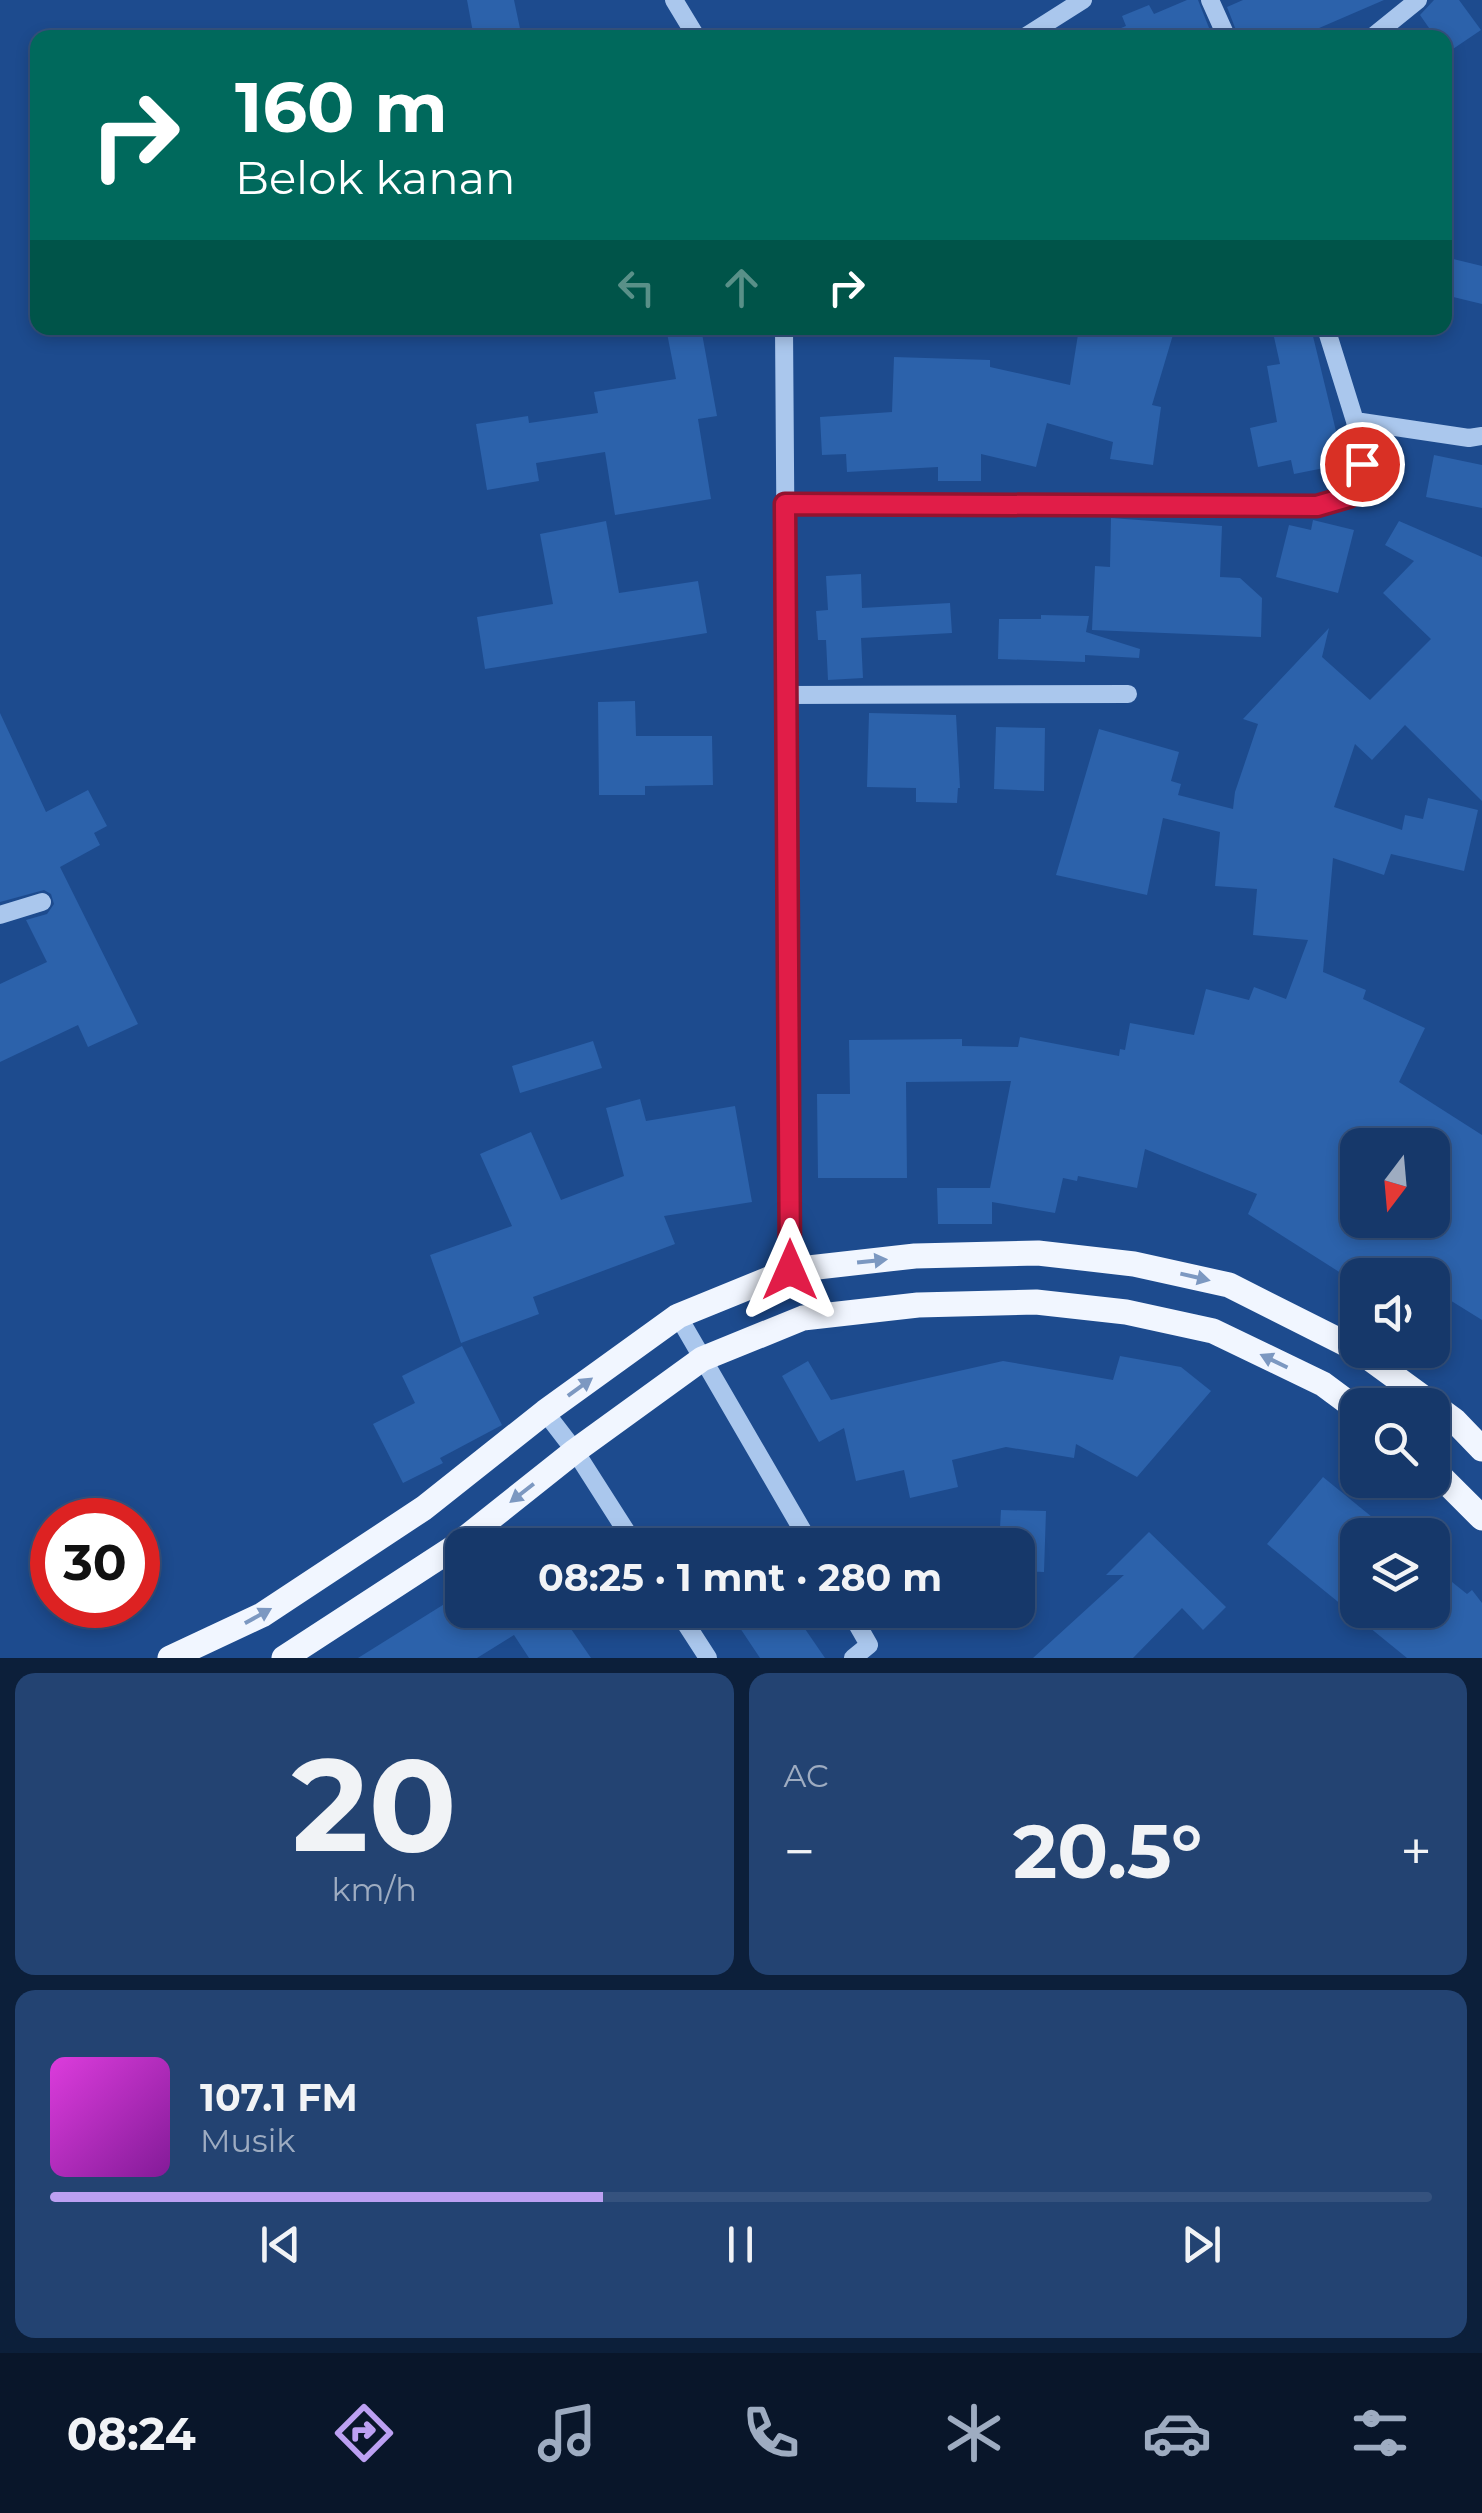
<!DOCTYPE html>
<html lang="id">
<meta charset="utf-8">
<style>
body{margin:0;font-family:Montserrat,sans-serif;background:#234372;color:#f1f3f6;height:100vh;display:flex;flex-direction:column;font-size:38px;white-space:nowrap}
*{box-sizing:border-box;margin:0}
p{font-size:32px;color:#9eacc1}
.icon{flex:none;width:55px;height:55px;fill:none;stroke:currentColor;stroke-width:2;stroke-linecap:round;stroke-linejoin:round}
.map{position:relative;height:1658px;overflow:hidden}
.panel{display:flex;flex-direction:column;gap:15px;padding:15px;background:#0c1f3a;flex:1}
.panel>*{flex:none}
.hud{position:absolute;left:30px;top:30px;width:1422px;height:305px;border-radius:20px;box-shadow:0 5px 15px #0003,0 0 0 2px #35527e;background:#00695c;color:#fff;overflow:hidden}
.needle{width:65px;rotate:196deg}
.fabs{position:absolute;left:1340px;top:1128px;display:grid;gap:20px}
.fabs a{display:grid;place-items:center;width:110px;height:110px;border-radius:20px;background:#16386a;box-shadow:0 5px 15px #0003,0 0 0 2px #35527e;font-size:50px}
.speed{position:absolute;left:30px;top:1498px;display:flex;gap:20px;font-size:50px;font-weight:700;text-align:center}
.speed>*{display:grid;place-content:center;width:130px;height:130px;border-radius:50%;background:#16386a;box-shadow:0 5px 15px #0003,0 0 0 2px #35527e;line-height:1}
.speed .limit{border:15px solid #d22;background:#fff;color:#111}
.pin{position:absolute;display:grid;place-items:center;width:85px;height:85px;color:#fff;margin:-42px;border:5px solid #fff;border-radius:50%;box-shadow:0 2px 10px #0007}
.me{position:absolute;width:110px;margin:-55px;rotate:0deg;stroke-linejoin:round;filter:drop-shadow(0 0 8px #0008)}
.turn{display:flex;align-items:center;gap:35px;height:210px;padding:0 40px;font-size:45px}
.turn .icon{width:130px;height:130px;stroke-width:2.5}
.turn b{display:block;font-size:70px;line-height:85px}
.lanes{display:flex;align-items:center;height:95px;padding:0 40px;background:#0003;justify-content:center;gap:50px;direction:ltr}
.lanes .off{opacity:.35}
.big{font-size:75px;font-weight:700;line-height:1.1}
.panel .card{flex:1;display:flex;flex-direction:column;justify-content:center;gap:15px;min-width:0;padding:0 35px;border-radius:20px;background:#234372}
.panel .dial{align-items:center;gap:0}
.dial b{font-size:130px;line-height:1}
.song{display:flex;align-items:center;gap:30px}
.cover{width:120px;height:120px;border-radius:15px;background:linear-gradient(135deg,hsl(300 70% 55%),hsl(290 70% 35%))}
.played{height:10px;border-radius:5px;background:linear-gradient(90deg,#bca0f2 40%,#35527e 40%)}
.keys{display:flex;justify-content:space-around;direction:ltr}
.heat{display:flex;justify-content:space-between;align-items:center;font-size:55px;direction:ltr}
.panel .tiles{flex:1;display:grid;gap:15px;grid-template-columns:1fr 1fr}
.card:last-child{grid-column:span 2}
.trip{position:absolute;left:445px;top:1528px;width:590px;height:100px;border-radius:20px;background:#16386a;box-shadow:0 5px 15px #0003,0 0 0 2px #35527e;font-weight:700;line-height:100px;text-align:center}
.menu{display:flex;height:160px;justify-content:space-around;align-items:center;background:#09162a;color:#9eacc1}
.menu .icon{width:70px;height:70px}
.menu .current{color:#bca0f2}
.menu b{font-size:45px;color:#f1f3f6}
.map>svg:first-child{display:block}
.building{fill:#2c62ab;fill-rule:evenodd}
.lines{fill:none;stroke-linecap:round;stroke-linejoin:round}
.minor{stroke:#aac7ed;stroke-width:18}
.major{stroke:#f1f6ff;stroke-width:25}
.oneway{fill:#7c98c1}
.route-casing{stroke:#92132f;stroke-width:25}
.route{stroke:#e11d48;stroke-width:18}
</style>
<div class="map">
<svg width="1482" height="1658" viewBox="0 0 1482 1658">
<rect width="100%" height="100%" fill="#1d4b8e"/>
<!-- building -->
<path class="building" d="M467 0H514L522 38H474Z
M1187 0H1198L1213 38 1099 37 1126 26 1122 16 1149 5 1154 14Z
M1243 0H1384L1296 38H1239L1227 7Z
M1434 0H1459L1481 30 1447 53 1445 38H1436L1420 15Z
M1445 257 1482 266V304L1445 295Z
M666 328H701L717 416 698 419 711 499 615 515 605 452 536 463 539 481 487 490 476 424 528 416 529 423 598 413 594 392 676 379Z
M1079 328H1175L1152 405 1161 407 1153 465 1110 459 1113 442 1047 423 1036 467 981 454V481H938V467L847 472 846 454 822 455 820 417 892 412 894 357 990 360V367L1070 385Z
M1272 328H1311L1344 464 1294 474 1291 460 1258 467 1250 428 1277 422 1267 366 1280 364Z
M1434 455 1482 465V508L1426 497Z
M1111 518 1222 526 1220 577 1240 578 1262 598 1261 637 1092 630 1095 566 1110 567Z
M1313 520 1354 530 1338 593 1276 577 1289 525 1311 530Z
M606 521 619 593 698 581 707 633 485 669 477 617 553 604 540 534Z
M1399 521 1482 557V801L1405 725 1372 760 1355 744 1334 807 1402 830 1405 815 1423 819 1428 798 1478 810 1464 871 1391 854 1384 875 1333 858 1323 972 1366 990 1363 999 1425 1028 1399 1082 1482 1135V1320L1432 1289V1275H1344L1248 1214 1257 1194 1145 1149 1137 1188 1078 1176 1077 1181 1063 1178 1055 1213 992 1202V1224H938L937 1188H990L1011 1081 906 1082 907 1178H818L817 1094H850L849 1040 962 1039V1046L1018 1047 1020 1037 1119 1056 1120 1049 1125 1050 1130 1023 1194 1035 1206 989 1249 1000 1254 987 1286 999 1308 940 1253 935 1257 889 1215 886 1220 832 1163 818 1147 895 1056 875 1099 729 1179 752 1171 781 1181 784 1178 795 1233 809 1235 792 1258 724 1243 719 1329 628 1322 657 1370 700 1431 639 1383 593 1414 561 1385 545ZM1358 1145H1432V1220H1358Z
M861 574 862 608 950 603 952 633 861 638 863 678 828 680 826 640H818L816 611 828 610 826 576Z
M1041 615 1089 616 1086 632 1140 649 1139 658 1085 655V662L998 659 999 619H1041Z
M635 701 636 736H712L713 785 645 786V795H599L598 702Z
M0 713 46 812 88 790 107 826 94 833 100 845 60 867 138 1024 88 1047 78 1025 0 1062V984L47 962 26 920 47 914 54 904 51 894 44 890 0 902Z
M869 713 956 715 960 788H958L957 803 916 802V788L867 787Z
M996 727 1045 728 1044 791 994 789Z
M593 1041 602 1068 520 1093 512 1066Z
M640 1099 646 1121 735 1106 752 1202 664 1216 675 1244 533 1297 539 1314 461 1343 430 1255 512 1226 480 1154 531 1132 561 1200 624 1176 606 1108Z
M462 1346 502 1425 440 1458 443 1463 403 1483 373 1424 415 1403 402 1376Z
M1120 1356 1181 1367 1211 1391 1137 1477 1076 1444 1074 1458 1006 1447 952 1460 958 1487 910 1498 904 1470 856 1481 844 1428 819 1442 782 1376 808 1361 831 1400 1003 1361 1113 1380Z
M1323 1477 1394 1535H1358V1610H1432V1566L1467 1594 1472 1590 1482 1603V1658H1407L1267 1544Z
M1001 1510 1046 1511 1044 1572 1018 1571V1545H999Z
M1149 1532 1226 1607 1203 1630 1182 1608 1133 1658H1033L1124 1575H1106Z
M462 1593V1610H558L591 1658H529L514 1635 477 1658H358Z
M728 1610H792L825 1658H760Z"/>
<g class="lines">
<!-- minor -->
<path class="minor" d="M674 0 697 38
M1210 0 1227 38
M1023 38 1083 0
M1371 38 1418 0
M784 328 791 1270
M1355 421 1469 438 1482 436
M785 505 1317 506 1348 497 1362 465 1355 421 1326 328
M786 695 1128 694
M0 915 42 902
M678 1316 811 1545
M545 1412 575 1451 635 1545
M677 1610 708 1658
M849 1610 869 1645 853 1658"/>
<!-- major -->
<path class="major" d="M1358 1350 1454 1420 1482 1449
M1432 1468 1482 1518
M170 1658 262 1615 424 1508 545 1412 678 1316 791 1270 915 1256 1038 1253 1134 1264 1229 1285 1358 1350
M284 1658 453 1548 575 1451 702 1359 803 1318 918 1305 1036 1302 1126 1312 1213 1331 1323 1384 1358 1410"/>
</g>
<!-- one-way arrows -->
<defs><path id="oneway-solid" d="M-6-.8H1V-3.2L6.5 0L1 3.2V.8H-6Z" transform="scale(2.5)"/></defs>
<g class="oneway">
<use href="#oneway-solid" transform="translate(872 1261) rotate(-6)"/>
<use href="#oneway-solid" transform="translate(1195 1277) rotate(13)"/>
<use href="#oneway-solid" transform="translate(1274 1361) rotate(-154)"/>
<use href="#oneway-solid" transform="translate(580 1387) rotate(-36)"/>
<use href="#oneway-solid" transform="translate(522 1493) rotate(142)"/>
<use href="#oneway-solid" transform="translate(258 1616) rotate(-29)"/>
</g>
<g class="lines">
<defs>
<path id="route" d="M790 1270 785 504 1317 506 1348 497 1362 464"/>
</defs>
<!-- route casing -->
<use href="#route" class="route-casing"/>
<!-- route -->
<use href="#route" class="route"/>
</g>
</svg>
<div class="fabs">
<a><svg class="needle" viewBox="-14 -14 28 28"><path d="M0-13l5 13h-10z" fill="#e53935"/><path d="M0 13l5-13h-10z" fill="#9eacc1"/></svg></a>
<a><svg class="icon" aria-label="sound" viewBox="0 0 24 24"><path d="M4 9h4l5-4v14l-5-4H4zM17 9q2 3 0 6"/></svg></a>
<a><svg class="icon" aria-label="search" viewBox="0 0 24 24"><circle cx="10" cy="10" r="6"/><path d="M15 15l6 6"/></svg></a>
<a><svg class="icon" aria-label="layers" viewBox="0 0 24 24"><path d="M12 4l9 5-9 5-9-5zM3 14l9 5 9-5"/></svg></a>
</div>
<div class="speed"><div class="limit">30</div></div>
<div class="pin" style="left:1362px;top:464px;background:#d93025"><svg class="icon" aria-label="arrive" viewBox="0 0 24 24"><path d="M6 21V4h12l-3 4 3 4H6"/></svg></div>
<svg class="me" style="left:790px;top:1270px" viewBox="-20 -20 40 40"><path d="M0-17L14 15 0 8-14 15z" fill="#e11d48" stroke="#fff" stroke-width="4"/></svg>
<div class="trip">08:25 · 1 mnt · 280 m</div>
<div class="hud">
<div class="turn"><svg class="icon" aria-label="right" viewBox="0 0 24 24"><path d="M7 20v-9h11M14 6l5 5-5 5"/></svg><div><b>160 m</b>Belok kanan</div></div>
<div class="lanes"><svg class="icon off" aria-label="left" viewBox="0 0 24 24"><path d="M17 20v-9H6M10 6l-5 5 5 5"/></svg><svg class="icon off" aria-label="ahead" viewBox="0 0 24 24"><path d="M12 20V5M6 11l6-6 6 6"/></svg><svg class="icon" aria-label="right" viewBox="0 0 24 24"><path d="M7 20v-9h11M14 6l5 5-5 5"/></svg></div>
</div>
</div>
<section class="panel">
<div class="tiles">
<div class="card dial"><b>20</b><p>km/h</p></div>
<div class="card"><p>AC</p>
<div class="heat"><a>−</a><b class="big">20.5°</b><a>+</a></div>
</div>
<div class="card">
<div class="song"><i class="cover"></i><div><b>107.1 FM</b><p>Musik</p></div></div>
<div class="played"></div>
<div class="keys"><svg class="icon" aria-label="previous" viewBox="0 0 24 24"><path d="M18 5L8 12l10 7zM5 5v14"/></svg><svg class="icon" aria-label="pause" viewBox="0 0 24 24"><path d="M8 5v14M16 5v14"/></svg><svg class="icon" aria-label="next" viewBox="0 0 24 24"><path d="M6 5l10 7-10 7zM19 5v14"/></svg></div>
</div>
</div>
</section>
<nav class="menu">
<b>08:24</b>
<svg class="icon current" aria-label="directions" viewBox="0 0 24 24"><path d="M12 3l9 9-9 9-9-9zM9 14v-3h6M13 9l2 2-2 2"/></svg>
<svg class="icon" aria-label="music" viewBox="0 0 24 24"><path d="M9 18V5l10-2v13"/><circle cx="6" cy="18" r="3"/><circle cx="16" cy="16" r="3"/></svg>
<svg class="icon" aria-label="phone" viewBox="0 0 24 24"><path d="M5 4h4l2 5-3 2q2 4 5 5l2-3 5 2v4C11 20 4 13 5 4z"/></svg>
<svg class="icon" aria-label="climate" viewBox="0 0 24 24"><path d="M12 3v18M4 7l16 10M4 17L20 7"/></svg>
<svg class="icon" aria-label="car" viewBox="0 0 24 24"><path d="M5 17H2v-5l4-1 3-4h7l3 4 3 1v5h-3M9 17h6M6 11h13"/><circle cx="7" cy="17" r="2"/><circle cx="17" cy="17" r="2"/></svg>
<svg class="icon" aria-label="filters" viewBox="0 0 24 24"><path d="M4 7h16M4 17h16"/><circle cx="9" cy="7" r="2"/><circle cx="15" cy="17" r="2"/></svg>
</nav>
